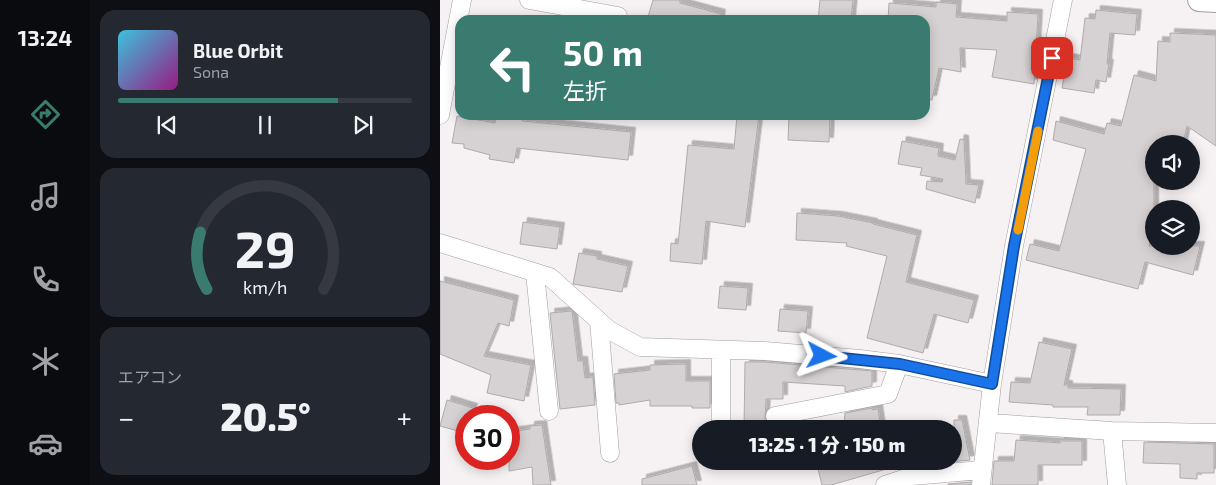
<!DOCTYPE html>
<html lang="ja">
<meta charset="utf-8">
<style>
body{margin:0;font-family:"Exo 2","Noto Sans JP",sans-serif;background:#242831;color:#f1f3f6;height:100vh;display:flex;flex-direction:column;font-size:19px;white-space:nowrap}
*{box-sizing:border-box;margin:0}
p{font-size:16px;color:#9ea1a6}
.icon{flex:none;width:28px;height:28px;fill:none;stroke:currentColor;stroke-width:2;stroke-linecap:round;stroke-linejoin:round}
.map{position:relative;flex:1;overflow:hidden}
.panel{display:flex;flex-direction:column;gap:10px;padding:10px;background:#0d0f14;width:350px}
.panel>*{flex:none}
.hud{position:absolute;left:15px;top:15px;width:475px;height:105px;border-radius:15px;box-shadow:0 2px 12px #0003;background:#397c6f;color:#fff;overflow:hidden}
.fabs{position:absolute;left:705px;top:135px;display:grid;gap:10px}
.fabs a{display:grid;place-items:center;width:55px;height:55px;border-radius:50%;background:#171b24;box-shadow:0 2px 12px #0003;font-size:25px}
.speed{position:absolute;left:15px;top:405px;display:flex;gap:10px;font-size:25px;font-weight:700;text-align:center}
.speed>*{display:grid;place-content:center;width:65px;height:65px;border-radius:50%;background:#171b24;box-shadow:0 2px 12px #0003;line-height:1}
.speed .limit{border:8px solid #d22;background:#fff;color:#111}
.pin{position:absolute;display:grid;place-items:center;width:42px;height:42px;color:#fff;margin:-21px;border-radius:10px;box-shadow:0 2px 8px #0006}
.me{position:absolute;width:55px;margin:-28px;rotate:94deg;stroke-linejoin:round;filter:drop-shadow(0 0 4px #0008)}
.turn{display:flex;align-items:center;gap:18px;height:105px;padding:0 25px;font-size:22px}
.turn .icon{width:65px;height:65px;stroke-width:2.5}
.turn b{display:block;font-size:35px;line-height:42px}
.big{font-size:38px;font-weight:800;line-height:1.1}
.panel .tile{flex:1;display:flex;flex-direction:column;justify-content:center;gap:8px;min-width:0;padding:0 18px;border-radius:15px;background:#242831}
.panel .dial{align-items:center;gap:0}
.dial svg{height:130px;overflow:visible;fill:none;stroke:#363941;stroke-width:7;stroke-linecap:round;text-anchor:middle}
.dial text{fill:#f1f3f6;stroke:none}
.song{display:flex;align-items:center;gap:15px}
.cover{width:60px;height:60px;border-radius:8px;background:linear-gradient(135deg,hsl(190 70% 55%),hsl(310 70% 35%))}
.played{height:5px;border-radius:2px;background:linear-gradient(90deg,#397c6f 75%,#363941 75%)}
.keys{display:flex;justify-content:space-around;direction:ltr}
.heat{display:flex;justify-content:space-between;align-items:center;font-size:28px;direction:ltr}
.trip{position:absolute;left:252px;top:420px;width:270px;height:50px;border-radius:25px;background:#171b24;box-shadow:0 2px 12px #0003;font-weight:800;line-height:50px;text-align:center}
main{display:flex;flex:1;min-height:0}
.menu{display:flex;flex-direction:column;width:90px;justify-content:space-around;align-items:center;background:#090b0e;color:#9ea1a6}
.menu .icon{width:35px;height:35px}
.menu .active{color:#397c6f}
.menu b{font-size:22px;color:#f1f3f6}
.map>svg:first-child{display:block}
.building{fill:#d6d1d2;stroke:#afabac;filter:url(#shadow)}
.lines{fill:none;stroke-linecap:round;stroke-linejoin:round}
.minor-casing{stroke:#a39ea0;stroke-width:19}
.tertiary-casing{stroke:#a39ea0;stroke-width:24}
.minor{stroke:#fff;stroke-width:18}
.tertiary{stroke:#fff;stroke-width:22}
.route-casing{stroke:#114b97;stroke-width:12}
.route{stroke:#1a73e8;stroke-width:9}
.slow{stroke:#f59e0b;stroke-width:9}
</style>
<main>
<nav class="menu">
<b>13:24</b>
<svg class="icon active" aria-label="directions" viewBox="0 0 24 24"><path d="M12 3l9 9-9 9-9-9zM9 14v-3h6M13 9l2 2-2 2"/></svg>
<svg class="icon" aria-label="music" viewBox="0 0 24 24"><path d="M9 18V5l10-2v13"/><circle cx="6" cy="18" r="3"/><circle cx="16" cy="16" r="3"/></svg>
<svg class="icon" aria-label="phone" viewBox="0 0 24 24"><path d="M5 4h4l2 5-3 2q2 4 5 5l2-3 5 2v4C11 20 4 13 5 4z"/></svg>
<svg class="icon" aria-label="climate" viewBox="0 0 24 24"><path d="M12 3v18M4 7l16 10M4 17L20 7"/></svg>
<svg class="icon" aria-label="car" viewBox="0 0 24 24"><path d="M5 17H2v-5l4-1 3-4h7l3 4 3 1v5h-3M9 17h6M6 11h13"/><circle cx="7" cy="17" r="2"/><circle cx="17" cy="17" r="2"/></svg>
</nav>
<section class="panel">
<div class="tile">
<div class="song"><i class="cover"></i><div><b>Blue Orbit</b><p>Sona</p></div></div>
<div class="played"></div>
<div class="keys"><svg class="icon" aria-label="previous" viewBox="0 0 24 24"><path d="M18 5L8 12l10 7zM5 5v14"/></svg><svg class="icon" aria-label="pause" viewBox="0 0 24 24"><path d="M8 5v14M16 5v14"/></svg><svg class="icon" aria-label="next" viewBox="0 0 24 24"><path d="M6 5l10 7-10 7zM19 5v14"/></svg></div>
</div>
<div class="tile dial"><svg viewBox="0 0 100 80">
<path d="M14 69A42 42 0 1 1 86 69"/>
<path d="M14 69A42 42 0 0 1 10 34" stroke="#397c6f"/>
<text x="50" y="56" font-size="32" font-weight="700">29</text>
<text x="50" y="72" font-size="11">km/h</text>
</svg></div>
<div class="tile"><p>エアコン</p>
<div class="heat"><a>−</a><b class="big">20.5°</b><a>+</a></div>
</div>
</section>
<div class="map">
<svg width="776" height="485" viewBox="0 0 776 485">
<defs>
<filter id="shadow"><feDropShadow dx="4.5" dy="-4.5" stdDeviation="0" flood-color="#0004"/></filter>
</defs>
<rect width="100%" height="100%" fill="#f6f1f3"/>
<!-- building -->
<path class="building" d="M213 0H240V3L281 14 280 20H207Z
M380 0H413L411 20H378Z
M496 2 517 4 516 17 567 21V12L598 14 594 84 552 77 557 50 520 48 521 72 499 68 492 100 485 99V20H448L449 3 496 7Z
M656 10 697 14 695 35 670 33 667 64H669L666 82 656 80 654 93 622 88 627 58 640 60 645 18 655 19Z
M730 33 776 35V146L747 126 743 144H714V229L709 246H760L753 275 705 262 698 289 586 260 590 244 619 251 646 149 613 140 616 121 664 134 667 123 681 126 694 75 716 81 718 41 730 42Z
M57 115 83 117 82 121 191 132 188 160 77 148 74 163 49 159 50 155 24 148V144L12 143 17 116 55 123Z
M297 115H319L305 227 266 221 262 264 230 261 231 243 238 244 248 145 294 149Z
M349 115H390L389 142 348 140Z
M520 139 524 140 526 184 539 185 535 203 486 189 487 181 502 182 503 179 480 175 482 168 458 164 462 141 499 148 498 156 515 160Z
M357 213 398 216 433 223V224L477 235 466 282 534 300 528 323 494 314 483 353 427 338 447 256 406 246 407 243 356 240Z
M83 222 120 227 117 249 80 244Z
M139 253 157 256V259L188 266 182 292 133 284Z
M0 281 74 300 69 326 58 323 44 356 91 365 84 401 47 393 51 375 0 354Z
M280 286 308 288 306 310 278 308Z
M340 309 368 311 366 333 338 331Z
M132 311 138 361H143L145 378 153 377 155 405 120 409 110 313Z
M599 342 632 349 624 385H628V388L681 389 680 415H647L648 407H613V405L569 402 571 382 590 383Z
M305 362H324L432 371V386L405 392V386L343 382V399H326L325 418 326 429H304Z
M246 364V381H270V408H252V406H210V400L179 405V403H176L174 374 210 370V365Z
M7 400 33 408 30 416H26L25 433 0 426Z
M432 408V410L438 409 441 429H404L405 413Z
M514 420H522L530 460 509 462 514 461Z
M102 425 111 485H93L92 467 69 471V432L90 429V426Z
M576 440 620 443V441H642V465H598V485H552L554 461H574Z
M704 442 774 444V473H757V479L740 478V464L703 463Z
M392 461H457V466L391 485H382L377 465Z
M252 466 257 485H202V479Z
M531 482V485H508V484Z"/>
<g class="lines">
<defs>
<path id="minor" d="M89 0 178 16 177 20
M0 115 22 0
M0 243 110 277 169 330 200 347 325 351 420 359 459 364 552 384
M95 273 109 411
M159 321 170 453
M335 416 448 394 459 364
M549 423 672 431 776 433
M281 429V350
M672 431 677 485
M445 485 472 476 541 470
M541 485 552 384 574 246 623 0"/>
<path id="tertiary" d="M759 0 776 1"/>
</defs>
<!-- minor casing -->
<use href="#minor" class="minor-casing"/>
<!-- tertiary casing -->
<use href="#tertiary" class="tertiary-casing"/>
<!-- minor -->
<use href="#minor" class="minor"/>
<!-- tertiary -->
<use href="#tertiary" class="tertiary"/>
</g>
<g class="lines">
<defs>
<path id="route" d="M382 356 460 364 552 384 574 246 612 58"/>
</defs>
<!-- route casing -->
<use href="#route" class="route-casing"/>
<!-- route -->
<use href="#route" class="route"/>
<!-- slow -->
<path class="slow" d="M578 230 598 131"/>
</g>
</svg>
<div class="fabs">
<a><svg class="icon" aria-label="sound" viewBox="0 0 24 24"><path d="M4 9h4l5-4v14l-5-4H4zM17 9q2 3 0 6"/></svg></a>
<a><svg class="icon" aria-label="layers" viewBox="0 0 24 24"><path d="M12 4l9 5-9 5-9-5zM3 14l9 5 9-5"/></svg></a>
</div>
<div class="speed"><div class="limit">30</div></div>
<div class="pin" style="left:612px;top:58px;background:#d93025"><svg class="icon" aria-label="arrive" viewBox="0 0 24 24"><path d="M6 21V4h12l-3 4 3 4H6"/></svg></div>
<svg class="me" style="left:382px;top:356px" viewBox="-20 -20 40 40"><path d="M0-17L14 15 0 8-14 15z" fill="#1a73e8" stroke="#fff" stroke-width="4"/></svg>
<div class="trip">13:25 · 1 分 · 150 m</div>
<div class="hud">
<div class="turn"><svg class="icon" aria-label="left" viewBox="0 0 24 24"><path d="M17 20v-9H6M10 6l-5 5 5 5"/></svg><div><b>50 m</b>左折</div></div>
</div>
</div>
</main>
